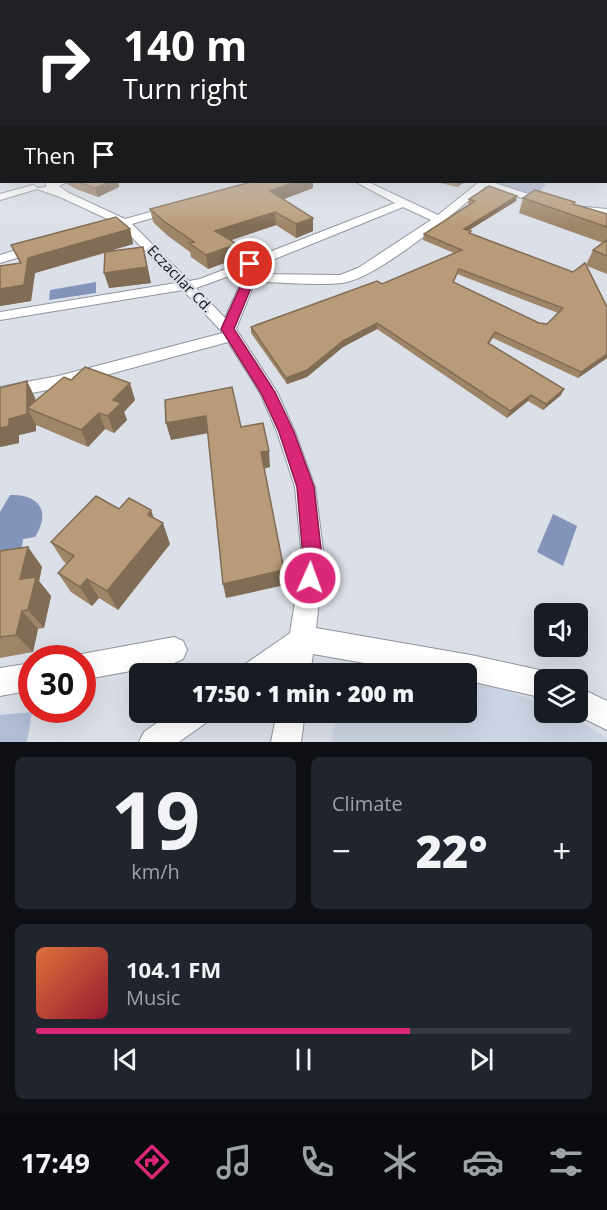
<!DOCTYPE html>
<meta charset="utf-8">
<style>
body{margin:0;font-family:"Open Sans",sans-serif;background:#20242c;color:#f1f3f6;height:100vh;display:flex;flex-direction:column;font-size:22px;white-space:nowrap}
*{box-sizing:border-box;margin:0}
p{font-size:20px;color:#9ea1a6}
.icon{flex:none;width:33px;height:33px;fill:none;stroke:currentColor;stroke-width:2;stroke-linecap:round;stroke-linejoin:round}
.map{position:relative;height:742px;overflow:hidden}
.panel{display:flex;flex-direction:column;gap:15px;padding:15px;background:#0d0f14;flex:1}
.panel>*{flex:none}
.guide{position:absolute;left:0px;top:0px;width:608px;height:183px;box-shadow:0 6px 24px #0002;background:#202124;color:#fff;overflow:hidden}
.buttons{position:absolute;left:534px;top:603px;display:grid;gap:12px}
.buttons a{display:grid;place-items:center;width:54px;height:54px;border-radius:9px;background:#171b24;box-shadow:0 6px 24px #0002;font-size:30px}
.speed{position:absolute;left:18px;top:645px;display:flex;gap:12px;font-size:30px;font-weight:700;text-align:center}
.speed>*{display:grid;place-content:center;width:78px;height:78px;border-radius:50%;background:#171b24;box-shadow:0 6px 24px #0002;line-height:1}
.speed .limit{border:9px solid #d22;background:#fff;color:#111}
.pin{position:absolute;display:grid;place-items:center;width:51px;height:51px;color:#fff;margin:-26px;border:3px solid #fff;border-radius:50%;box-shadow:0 2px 6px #0007}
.me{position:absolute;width:66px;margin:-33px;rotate:2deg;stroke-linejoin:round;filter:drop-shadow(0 0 4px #0008)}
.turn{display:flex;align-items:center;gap:21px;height:126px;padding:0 24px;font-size:27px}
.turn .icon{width:78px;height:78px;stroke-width:2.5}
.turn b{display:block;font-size:42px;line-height:51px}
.then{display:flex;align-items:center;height:57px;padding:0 24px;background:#0003;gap:12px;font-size:22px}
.big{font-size:45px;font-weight:800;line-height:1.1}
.panel .tile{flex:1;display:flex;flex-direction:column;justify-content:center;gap:9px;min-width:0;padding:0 21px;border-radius:9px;background:#20242c}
.panel .dial{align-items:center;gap:0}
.dial b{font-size:78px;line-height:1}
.song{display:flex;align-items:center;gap:18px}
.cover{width:72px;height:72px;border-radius:9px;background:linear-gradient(135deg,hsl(20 70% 55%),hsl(350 70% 35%))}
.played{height:6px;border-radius:3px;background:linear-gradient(90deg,#db2777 70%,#363941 70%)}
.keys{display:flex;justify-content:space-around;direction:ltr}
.heat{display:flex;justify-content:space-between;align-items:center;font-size:33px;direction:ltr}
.panel .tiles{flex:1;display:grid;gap:15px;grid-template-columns:1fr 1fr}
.tile:last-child{grid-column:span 2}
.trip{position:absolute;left:129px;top:663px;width:348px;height:60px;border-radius:9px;background:#171b24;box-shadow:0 6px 24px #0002;font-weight:800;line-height:60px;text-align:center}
.tabs{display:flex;height:96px;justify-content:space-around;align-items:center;background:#090b0e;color:#9ea1a6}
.tabs .icon{width:42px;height:42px}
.tabs .on{color:#db2777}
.tabs b{font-size:27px;color:#f1f3f6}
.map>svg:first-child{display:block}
.built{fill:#ccd4e3}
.green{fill:#b1bdd5}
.water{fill:#8294b9}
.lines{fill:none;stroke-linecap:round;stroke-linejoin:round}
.minor-casing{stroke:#90949c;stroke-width:2}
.minor{fill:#fff;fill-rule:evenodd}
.wall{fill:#9e8568;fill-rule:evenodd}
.shaded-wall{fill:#816c55}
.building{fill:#b89b79;stroke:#816c55;stroke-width:1.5;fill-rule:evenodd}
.route{fill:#db2777;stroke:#8e194d;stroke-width:1.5}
.labels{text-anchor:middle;stroke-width:5;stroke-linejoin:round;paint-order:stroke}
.street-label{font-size:15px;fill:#141518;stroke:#dbdfe8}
</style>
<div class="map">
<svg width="607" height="742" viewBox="0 0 607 742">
<rect width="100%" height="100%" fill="#dbdfe8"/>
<!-- built -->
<path class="built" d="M467 680 512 692 544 706V712L559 713 585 724 607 738V742H331L336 719 340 713 466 712Z"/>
<!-- green -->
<path class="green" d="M487 182H544L546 184 541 190 542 200Z
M32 712 27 742H0V715Z"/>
<!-- water -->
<path class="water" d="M96 282V293L49 300 50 290Z
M10 495C40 494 51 512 35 537L23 539 22 547 0 559V512Z
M553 514 577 526 563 566 537 552Z"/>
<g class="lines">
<defs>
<path id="minor" d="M0 134H2V140H0Z
M606 162H607V168H606Z
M0 163H2V169H0Z
M52 182H67L59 186 69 193 125 219 172 206 176 207V211L132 224 189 281 200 279 395 203 356 182H368L438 215 479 182H492L550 201V205L546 206 486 186C458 210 377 279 342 283 314 286 283 282 255 282L236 329 277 392 295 432 315 487 324 558 316 628 471 655 544 671 554 675 555 680H544V698L466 680V674H427L313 654 310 674H284L285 668 276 674H240L244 665 290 633 302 558 295 487 277 432 260 393 228 342 58 388 0 399V387L58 376 223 333 183 290 0 320V312L176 283 122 227H112L110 225 114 222 60 197 37 189 0 200V194L33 185 38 188 46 187V183ZM403 207 431 220 358 268 340 275 257 274 255 267ZM243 271V278L225 318 196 288Z
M574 206 607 209V215L570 211V207Z
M36 244 40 245 42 248 40 251 0 263V255Z
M174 637 183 641 187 650 183 659 174 663 82 680V658H72L82 654Z
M32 663V690L0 696V668Z
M578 687 607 701V730L571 712H578Z
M172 712H211L207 722 179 742H139L144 732Z
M277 712H305L301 742H271Z"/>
</defs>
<!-- minor casing -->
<use href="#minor" class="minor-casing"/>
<!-- minor -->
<use href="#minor" class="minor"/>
</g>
<!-- wall -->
<path class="wall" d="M67 182H118L119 187 98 197 76 189 67 184Z
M251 182H313V188L283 199 313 231 296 238 276 225 231 240 238 258 208 269 191 257 190 252 168 236 153 222 150 209Z
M436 182H465L457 187Z
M523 198 575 202 574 204 607 214V274L587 266 607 358 578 378 493 338 489 344 561 395 543 410 528 401 507 418 377 329 343 347 307 377 287 384 251 333V327L382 284 454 253 423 240 424 234 469 205 468 204 469 199 516 201 469 230 471 231 470 233 573 272 586 265 593 250 603 243 519 213ZM457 274 558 313 547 324 539 323 454 282Z
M130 229 133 244 109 251 143 247 151 283 109 288 105 253 35 273 31 301 0 306V266L20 263 11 245Z
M27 381 35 398 36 401 135 400 124 412 127 420 114 433 105 429 88 447 36 425V431L19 435V443L0 447V388Z
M119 509 154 519 170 544 118 610 99 598 92 606 71 592 58 573 67 564 64 562 51 542Z
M28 547 42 567 39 581 51 596 44 628 38 629 33 652 0 658V551Z"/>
<!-- shaded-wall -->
<path class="shaded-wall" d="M2 145V155L0 156V146Z
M109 182H118L119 187 98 197 95 188Z
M296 182H313V188L271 204 270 191Z
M458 182H465L457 187Z
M517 196 516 201 463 234 464 229Z
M275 212 276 225 217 245 215 231Z
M313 218V231L296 238V224Z
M130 229 133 244 35 273 31 301 0 306V289L28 258Z
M237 244 238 258 208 269 206 255Z
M143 247 151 283 109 288 104 273Z
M377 323V329L343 347 307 377 287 384 286 378 343 341Z
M607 354V358L578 378 581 372Z
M27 381 35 398 36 412 27 408 36 425V431L19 435V443L0 447V428L9 419Z
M130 383 135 400 124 412 127 420 114 433 108 416 113 400Z
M564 389 561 395 543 410 546 404Z
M531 395 528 401 507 418 510 411Z
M99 413 105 429 88 447 81 430Z
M206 416 209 433 171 440 166 423Z
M269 451 270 467 263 469 261 452Z
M151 510 158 529 163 523 170 544 118 610 107 591 148 515Z
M28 547 42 567 39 581 51 596 44 628 28 610 20 579Z
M284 570 285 585 226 598 223 584Z
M87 579 99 598 92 606 80 587Z
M22 611 38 629 33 652 16 635Z"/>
<!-- building -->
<path class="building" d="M78 182H109L95 188Z
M251 182H296L270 191 313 218 296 224 275 212 215 231 237 244 206 255 189 243 194 242 165 222 150 209Z
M489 186 517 196 464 229 471 231 469 233 573 272 585 263 607 307V354L581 372 495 332 488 343 564 389 546 404 531 395 510 411 377 323 343 341 307 370 286 378 251 327 377 281 382 284 462 250 424 234 475 201 469 199ZM459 269 563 308 547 324 539 323 453 282Z
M535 190 575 202 573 204 607 214V227L523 198Z
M116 217 130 229 28 258 24 285 0 289V266L21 263 11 245Z
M607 240V256L593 250Z
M143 247 147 267 104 273 105 252Z
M85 367 130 383 113 400 121 403 108 416 99 413 81 430 27 408 64 377 71 380Z
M27 381V414L9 419V426L0 428V388Z
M232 387 241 427 263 423 269 451 261 452 284 570 223 584 206 416 166 423 165 400Z
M96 496 119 509 129 498 151 510 148 515 163 523 107 591 87 579 80 587 58 573 74 556 51 542Z
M28 547 20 579 36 577 28 610 22 611 16 635 0 637V551Z"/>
<!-- sky -->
<linearGradient id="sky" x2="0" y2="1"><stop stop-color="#7fa7d5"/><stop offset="0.54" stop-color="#eff1f5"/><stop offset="1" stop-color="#eff1f5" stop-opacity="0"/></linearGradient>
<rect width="607" height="226" fill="url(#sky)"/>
<!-- route -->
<path class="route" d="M250 261 256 264 255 278 234 329 275 392 294 432 314 487 322 558 317 585 310 587 304 585 301 578 303 558 297 487 279 432 261 393 221 329 244 278 245 264Z"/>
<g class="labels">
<!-- street labels -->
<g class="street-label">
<text transform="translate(180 279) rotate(46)" y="5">Eczacılar Cd.</text>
</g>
</g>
</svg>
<div class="buttons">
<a><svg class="icon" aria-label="sound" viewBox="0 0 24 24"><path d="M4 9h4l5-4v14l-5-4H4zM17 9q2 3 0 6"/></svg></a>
<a><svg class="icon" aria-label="layers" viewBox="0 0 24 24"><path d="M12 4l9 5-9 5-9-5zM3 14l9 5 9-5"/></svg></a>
</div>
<div class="speed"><div class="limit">30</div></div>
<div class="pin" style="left:250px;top:264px;background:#d93025"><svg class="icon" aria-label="arrive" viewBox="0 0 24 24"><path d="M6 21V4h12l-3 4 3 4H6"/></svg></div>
<svg class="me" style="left:310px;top:578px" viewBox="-20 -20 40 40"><circle r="17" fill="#db2777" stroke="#fff" stroke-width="3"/><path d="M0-11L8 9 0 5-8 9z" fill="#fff"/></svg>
<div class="trip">17:50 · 1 min · 200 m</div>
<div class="guide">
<div class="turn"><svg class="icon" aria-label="right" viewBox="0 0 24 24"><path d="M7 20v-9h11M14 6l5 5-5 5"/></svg><div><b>140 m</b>Turn right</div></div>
<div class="then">Then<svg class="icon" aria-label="arrive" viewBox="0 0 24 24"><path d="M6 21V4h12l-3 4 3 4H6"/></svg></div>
</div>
</div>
<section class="panel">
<div class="tiles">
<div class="tile dial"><b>19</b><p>km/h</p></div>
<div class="tile"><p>Climate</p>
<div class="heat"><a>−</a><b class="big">22°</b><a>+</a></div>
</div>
<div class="tile">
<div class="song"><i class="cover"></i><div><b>104.1 FM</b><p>Music</p></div></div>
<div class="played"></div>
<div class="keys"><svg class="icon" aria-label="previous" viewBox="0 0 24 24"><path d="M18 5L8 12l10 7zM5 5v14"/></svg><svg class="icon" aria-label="pause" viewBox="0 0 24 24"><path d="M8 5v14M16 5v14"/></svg><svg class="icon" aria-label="next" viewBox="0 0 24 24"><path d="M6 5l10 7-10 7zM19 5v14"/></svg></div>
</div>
</div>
</section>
<nav class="tabs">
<b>17:49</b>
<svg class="icon on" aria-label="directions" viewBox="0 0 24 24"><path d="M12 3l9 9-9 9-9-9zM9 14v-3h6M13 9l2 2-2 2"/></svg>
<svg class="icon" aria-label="music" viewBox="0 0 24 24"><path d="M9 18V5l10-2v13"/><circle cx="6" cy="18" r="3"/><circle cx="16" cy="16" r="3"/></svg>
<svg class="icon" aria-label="phone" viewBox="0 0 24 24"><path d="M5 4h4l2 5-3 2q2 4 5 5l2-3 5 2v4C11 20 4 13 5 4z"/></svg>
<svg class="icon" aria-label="climate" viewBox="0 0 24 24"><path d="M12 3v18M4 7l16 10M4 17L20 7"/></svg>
<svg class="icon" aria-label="car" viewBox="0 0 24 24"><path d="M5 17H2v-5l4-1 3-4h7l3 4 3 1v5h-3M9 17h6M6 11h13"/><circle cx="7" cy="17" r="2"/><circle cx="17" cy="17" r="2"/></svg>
<svg class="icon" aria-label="filters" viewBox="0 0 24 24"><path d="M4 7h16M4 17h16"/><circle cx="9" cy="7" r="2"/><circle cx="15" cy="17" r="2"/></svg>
</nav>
